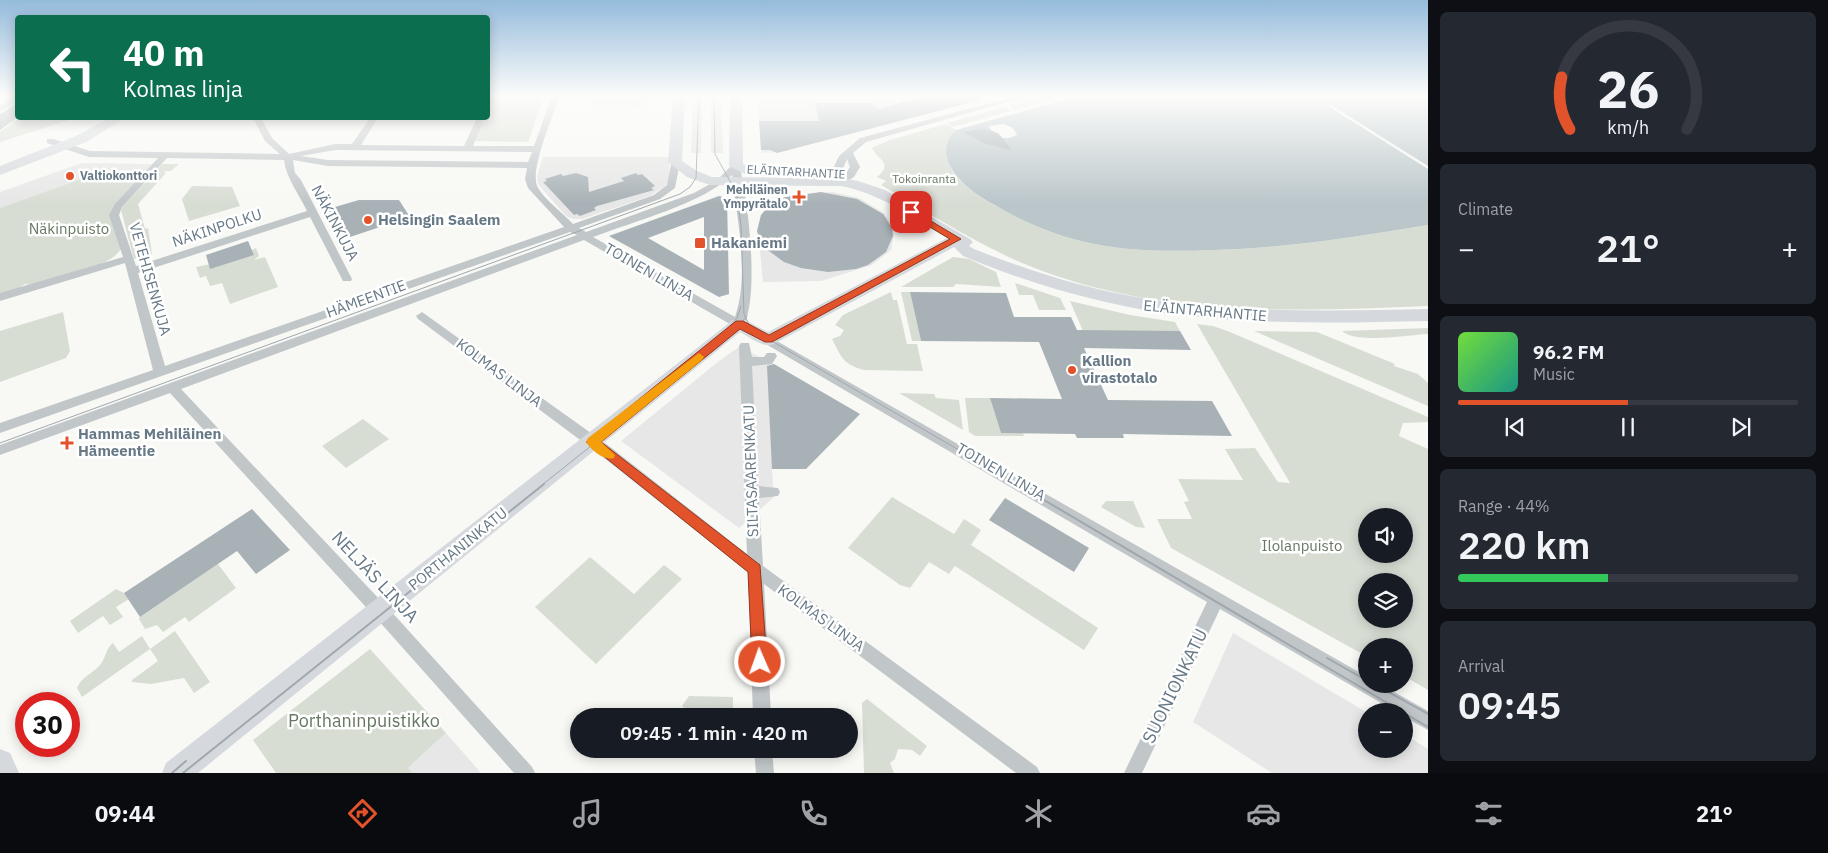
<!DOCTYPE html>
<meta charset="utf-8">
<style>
body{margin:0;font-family:"IBM Plex Sans",sans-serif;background:#242831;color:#f1f3f6;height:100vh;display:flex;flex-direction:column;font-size:19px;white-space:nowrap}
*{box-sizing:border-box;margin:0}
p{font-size:16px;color:#9ea1a6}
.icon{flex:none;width:28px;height:28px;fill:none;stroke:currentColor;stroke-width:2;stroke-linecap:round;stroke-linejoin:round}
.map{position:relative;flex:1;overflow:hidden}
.details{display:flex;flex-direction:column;gap:12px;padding:12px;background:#0d0f14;width:400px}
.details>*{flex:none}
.hud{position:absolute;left:15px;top:15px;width:475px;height:105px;border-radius:5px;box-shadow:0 2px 12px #0003;background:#0b6e4f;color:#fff;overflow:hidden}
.buttons{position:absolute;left:1358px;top:508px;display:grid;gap:10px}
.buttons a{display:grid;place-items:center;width:55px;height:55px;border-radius:50%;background:#171b24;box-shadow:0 2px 12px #0003;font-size:25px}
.speed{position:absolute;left:15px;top:692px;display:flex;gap:10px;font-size:25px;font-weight:700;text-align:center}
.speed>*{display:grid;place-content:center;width:65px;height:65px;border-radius:50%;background:#171b24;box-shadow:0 2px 12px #0003;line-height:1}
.speed .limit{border:8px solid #d22;background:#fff;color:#111}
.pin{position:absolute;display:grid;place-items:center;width:42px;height:42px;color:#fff;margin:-21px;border-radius:10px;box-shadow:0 2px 8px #0006}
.me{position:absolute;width:55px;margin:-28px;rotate:358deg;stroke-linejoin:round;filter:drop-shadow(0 0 4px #0008)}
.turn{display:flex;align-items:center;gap:18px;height:105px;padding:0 25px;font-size:22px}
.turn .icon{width:65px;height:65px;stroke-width:2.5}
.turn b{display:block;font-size:35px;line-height:42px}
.big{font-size:38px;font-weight:600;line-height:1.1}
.details .tile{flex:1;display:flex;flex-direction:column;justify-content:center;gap:8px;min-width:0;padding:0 18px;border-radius:8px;background:#242831}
.details .dial{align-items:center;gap:0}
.dial svg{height:130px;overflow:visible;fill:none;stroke:#363941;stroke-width:7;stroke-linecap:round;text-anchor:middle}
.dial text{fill:#f1f3f6;stroke:none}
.song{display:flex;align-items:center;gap:15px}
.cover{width:60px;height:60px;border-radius:8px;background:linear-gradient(135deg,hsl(100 70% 55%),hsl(170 70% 35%))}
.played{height:5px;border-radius:2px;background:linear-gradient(90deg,#e2532c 50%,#363941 50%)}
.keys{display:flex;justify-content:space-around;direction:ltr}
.heat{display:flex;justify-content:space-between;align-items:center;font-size:28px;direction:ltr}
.charge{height:8px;border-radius:4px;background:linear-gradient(90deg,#34c759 44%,#363941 0)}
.trip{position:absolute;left:570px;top:708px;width:288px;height:50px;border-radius:25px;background:#171b24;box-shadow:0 2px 12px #0003;font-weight:600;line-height:50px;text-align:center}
.dock{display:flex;height:80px;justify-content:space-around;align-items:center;background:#090b0e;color:#9ea1a6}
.dock .icon{width:35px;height:35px}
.dock .selected{color:#e2532c}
.dock b{font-size:22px;color:#f1f3f6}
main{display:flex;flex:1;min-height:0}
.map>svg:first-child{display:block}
.built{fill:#e6e7e6}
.green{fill:#d8ddd4;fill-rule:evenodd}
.water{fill:#bac6ca}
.pier{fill:#f8f8f5}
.building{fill:#a8b1b6;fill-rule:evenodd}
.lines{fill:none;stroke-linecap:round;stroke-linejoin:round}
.street{fill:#c1c6c9;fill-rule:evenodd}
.secondary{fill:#d5d9dd;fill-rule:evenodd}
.primary{fill:#d5d9dd;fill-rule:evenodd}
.tram-far1{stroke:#a0a8ad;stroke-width:1}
.tram{stroke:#a0a8ad;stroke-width:2}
.route{fill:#e2532c;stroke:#93361d}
.slow{fill:#f59e0b}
.poi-dot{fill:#e2532c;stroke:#fff;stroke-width:2}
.labels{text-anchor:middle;stroke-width:5;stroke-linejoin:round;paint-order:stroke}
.far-street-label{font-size:12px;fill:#677986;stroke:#fff}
.far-poi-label{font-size:12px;font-weight:bold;fill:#677986;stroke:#fff;text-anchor:start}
.far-park-label{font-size:12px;fill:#667862;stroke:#fff}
.poi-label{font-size:15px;font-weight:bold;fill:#677986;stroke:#fff;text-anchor:start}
.street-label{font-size:15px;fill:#677986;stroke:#fff}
.park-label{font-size:15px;fill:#667862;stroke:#fff}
.near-street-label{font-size:18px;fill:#677986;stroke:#fff}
.near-park-label{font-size:18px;fill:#667862;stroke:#fff}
</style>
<main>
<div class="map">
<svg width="1428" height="773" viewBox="0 0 1428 773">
<rect width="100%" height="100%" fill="#f8f8f5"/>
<!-- built -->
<path class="built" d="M595 96H645L644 106 593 105Z
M693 96H702L701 153H691Z
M711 96H721L723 153H711Z
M757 96H969L972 102 780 152 762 153Z
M543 157H670L669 180 665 186 650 196 582 219H573L566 216 538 184 537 177Z
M82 163 154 164 139 180H78L0 208V192Z
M833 192 859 198 884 213 893 226 894 233 891 250 872 265 821 281 763 282 758 229 761 218 768 208 795 195Z
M739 347 770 362 860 414 806 469H772L774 497 739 528 621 441 719 361Z
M1233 633 1366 712V749H1404V734L1428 749V773H1272L1193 722Z
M446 733 481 773H403Z"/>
<!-- green -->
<path class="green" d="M495 96H544L528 142 475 141Z
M1045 96H1065L1015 110 1009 106Z
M1004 107 1011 111 953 127 947 123Z
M19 118H75L0 142V132Z
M946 124 956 130C943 143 945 161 955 175 968 192 989 202 1007 212 1075 250 1137 253 1213 250 1286 248 1357 237 1428 225V306C1294 312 1154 317 1027 265 976 244 929 213 881 185L886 181 877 177C886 170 887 164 879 157 874 154 876 151 871 148L890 140Z
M162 164H179L171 171H166L164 173H166L138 204 145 229 148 228 152 254 134 259 121 210 123 206Z
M78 180H139L110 213 121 248C116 266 50 279 32 285L25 284 19 288 0 294V208Z
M192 186 232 187 240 206 189 221 182 199Z
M256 248 259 256 254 260 265 257 278 287 230 304 222 283 210 286 206 276 200 278 196 267 254 255 252 250Z
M953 257 969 259 996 272 1001 287 956 284 953 287H901Z
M1015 283 1060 298 1066 310H1039L1033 295H1019Z
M891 292 893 300H897L907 344H917L923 371 864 370C844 365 841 357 832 339L840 336 844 330 835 325 843 315Z
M901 292H910L921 341H912Z
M1070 301 1130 315 1175 322 1180 331H1083Z
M63 312 70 351 66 358 0 382V331Z
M1197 324 1213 326 1230 332 1428 417V422L1403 423 1399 436 1428 449V690L1404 676V646H1366V656L1171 548 1157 519H1192L1184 502 1189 501 1178 479 1243 480 1225 449 1255 448 1278 482 1290 483ZM1366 516H1404V554H1366ZM1404 581V619H1366V581Z
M1428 328V334C1409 335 1355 344 1342 331Z
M1254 331 1317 332 1395 364 1394 366 1418 374 1428 383V406Z
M899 393 934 394 936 398 959 400 963 430Z
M965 398H990L1001 433H1023L1024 436H975L969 432Z
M363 419 389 439 346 468 322 446Z
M892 497 954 534 964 519 981 530 971 545 1098 628 1084 650 955 566 949 574 929 562 910 588 900 585 848 548Z
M1106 501H1133L1145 528 1136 527 1101 507Z
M590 557 634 594 664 565 682 579 596 664 535 607Z
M218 564 236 588 189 622 185 617 163 632 157 625 145 629 139 619 140 617Z
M116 589 124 593 129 599 116 607 123 617 110 625 103 616 78 633 70 621Z
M175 631 210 682 194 693 184 678 151 684 132 682V680L158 661 150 649 82 697 77 688C82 676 91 675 99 666 106 659 105 649 113 643L119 652 142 636 150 649Z
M370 649 446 733 408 768 412 773H276L253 740Z
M689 696 733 697V716H694L682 706Z
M867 699 927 746 920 756 912 750 898 749 895 759 890 763 894 773H864L862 703Z"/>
<!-- water -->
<path class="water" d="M1079 96H1428V225C1356 237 1286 248 1213 250 1137 253 1076 250 1007 212 988 201 966 191 953 171 944 158 943 141 956 130Z"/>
<!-- pier -->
<path class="pier" d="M1331 105 1428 166V169L1328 106Z
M1004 124 1013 128 1017 135 1009 138H1003L990 129 989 126Z"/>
<!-- building -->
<path class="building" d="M925 96H980V100L777 153 770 150H761L759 121H819L815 103H871L878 109Z
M18 103V117L0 130V114Z
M983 129 998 133 1012 150 986 144 963 132Z
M576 173 588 177 589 192 624 181 621 178 636 173 638 175 642 174 655 186 651 188 654 190 597 206 594 208 596 210 580 216 577 214 574 215 543 182 547 181 545 179 561 174 563 176Z
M821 192 857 199 883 214 892 228 893 236 886 252 868 265 856 269 828 272 801 268 784 262 769 251 759 238 757 231 761 215 767 208 785 197Z
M719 196 727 198 729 294 719 297 609 236ZM704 217V270L648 238Z
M359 200H399L410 217 344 239 328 209Z
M248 241 254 255 210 269 206 255Z
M910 292 1006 293 1014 317H1071L1077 330 1180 331 1191 350 1084 348 1108 400 1212 401 1232 436 1123 434 1124 438H1077L1075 434 1001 433 990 398 1062 399 1039 342 921 341Z
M774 364 860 414 806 469H772L767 366Z
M1005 498 1089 548 1074 572 989 520Z
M252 509 290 550 256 574 237 551 140 617 124 593Z"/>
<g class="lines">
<!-- street -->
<path class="street" d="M13 96H18V100L0 112V105Z
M488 96H495L491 105H488Z
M552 96H560C554 114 528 172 538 188 546 201 562 212 573 224L654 195 667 185 672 160 680 162 675 188 660 199 579 228 586 232 694 193 717 180 733 164H739C748 198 760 296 743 327H735L584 240 181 389 398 619 532 767 535 773H514L386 629 170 393 0 455V445L577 235 570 232 0 433V423L153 370 125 263 0 301V293L123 257 109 215 115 204 158 158 89 157 47 143V139H53L90 151 280 154 265 141 253 118H261L272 138 289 154 335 144H352L370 118H378L361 145 464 146 477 118H485L473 146H534ZM335 150 532 152 528 162 328 160 301 156ZM167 158 284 160C286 178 299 194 307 211L136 266 119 215 122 207ZM293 160 328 166 527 168 525 179 528 188 564 227 165 366 138 273 310 217 343 281H351L352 279 301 180 295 173ZM732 175C737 221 750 272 735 317L593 237C632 222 704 203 732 175Z
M1016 96H1029L866 142 853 153 860 167 854 177 841 185 838 184 831 173 839 156 860 138ZM847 159 850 167 843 177 841 173Z
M422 312 609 446 747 554 739 346 741 343H749L752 357H764L767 353H775L777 356 772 364 752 366 758 486 778 488 780 492 778 496 759 498 763 566 1037 767 1040 773H1016L764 584 771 716H753L748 572 599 454 418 319 416 316Z
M768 336 1366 676V684H1380L1428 711V730L1404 717V711H1395L1220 609 1142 773H1124L1207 602 764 343 762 340 764 337Z
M754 749H772L774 773H756Z"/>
<!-- secondary -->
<path class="secondary" d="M673 96H685L682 161 697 171 712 177 841 178 858 181 885 190 970 239 973 242 969 246 974 249C1016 266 1067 283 1111 292 1215 314 1322 311 1428 309V321C1340 323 1251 325 1163 313 1096 303 1025 282 963 256L954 247 774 344C762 348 751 338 740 332L198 773H162L166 763 733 320H745L768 332 947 238C913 218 880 193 841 186L710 185 687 177 668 162Z
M730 96H742L743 164 751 168 770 169 772 172 770 175 749 176 729 166Z
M0 749 10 753 19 773H0Z"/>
<!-- primary -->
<path class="primary" d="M109 118H125L86 142 0 175V166L76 136Z"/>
<!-- tram-far1 -->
<path class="tram-far1" d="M714 96 715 154 737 194 741 226 744 314 751 329 1019 485
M722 335 737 318 741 306
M0 443 680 194 690 187 696 178 699 96
M542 485 733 333 747 316"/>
<!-- tram -->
<path class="tram" d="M1017 484 1401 711
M1327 658 1366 680
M1374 684 1428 714
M1404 713 1428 727
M172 773 186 761
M183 773 544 484"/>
</g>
<!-- sky -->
<linearGradient id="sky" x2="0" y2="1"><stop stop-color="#95bbdc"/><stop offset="0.47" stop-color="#fcfcfa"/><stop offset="1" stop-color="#fcfcfa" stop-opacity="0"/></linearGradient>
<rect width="1428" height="204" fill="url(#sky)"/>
<!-- route -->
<path class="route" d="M911 209 961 239 772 342H765L740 329 601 442 760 565 767 662 765 667 760 669 754 667 752 662 748 572 586 442 736 321H743L769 335 950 239 908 214 907 212Z"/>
<!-- slow -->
<path class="slow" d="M699 353 704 357 702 360 601 442 615 455 614 458C604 461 591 450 586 442L588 438Z"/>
<!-- markers -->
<g class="poi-dot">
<circle cx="70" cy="176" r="5"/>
<path d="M796.5 189.5h5v5h5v5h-5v5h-5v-5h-5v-5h5z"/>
<circle cx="368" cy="220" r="5"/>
<rect x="694" y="237" width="12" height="12" rx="2.5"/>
<circle cx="1072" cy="370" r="5"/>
<path d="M64.5 435.5h5v5h5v5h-5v5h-5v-5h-5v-5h5z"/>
</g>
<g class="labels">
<!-- far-street labels -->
<g class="far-street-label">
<text transform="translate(796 172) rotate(3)" y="4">ELÄINTARHANTIE</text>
</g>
<!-- far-poi labels -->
<g class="far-poi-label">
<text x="80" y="180">Valtiokonttori</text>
<text x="788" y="194" text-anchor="end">Mehiläinen<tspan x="788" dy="14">Ympyrätalo</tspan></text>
</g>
<!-- far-park labels -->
<g class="far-park-label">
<text x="924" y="183">Tokoinranta</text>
</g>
<!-- poi labels -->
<g class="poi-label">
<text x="378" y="225">Helsingin Saalem</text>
<text x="711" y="248">Hakaniemi</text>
<text x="1082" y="366">Kallion<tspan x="1082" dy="17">virastotalo</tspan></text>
<text x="78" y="439">Hammas Mehiläinen<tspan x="78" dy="17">Hämeentie</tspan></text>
</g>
<!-- street labels -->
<g class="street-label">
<text transform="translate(335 223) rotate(62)" y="5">NÄKINKUJA</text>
<text transform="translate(217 228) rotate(-18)" y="5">NÄKINPOLKU</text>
<text transform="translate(649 272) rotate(30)" y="5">TOINEN LINJA</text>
<text transform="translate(150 279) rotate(74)" y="5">VETEHISENKUJA</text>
<text transform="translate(366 299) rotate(-20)" y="5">HÄMEENTIE</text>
<text transform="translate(1205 311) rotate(5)" y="5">ELÄINTARHANTIE</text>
<text transform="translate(499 373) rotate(37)" y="5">KOLMAS LINJA</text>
<text transform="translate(751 471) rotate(-92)" y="5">SILTASAARENKATU</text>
<text transform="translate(1001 472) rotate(30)" y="5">TOINEN LINJA</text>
<text transform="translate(458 549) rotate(-39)" y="5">PORTHANINKATU</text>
<text transform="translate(821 618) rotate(36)" y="5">KOLMAS LINJA</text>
</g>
<!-- park labels -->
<g class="park-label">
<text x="69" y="234">Näkinpuisto</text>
<text x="1302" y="551">Ilolanpuisto</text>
</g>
<!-- near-street labels -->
<g class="near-street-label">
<text transform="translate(375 577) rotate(47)" y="6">NELJÄS LINJA</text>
<text transform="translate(1175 686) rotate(-64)" y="6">SUONIONKATU</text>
</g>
<!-- near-park labels -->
<g class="near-park-label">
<text x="364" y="727">Porthaninpuistikko</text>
</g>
</g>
</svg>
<div class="buttons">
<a><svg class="icon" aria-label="sound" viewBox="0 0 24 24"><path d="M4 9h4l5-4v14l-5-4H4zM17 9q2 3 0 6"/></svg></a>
<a><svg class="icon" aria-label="layers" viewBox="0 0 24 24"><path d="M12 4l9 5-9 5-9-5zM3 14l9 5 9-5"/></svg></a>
<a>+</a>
<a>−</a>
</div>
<div class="speed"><div class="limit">30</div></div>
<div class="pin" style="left:911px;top:212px;background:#d93025"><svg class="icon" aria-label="arrive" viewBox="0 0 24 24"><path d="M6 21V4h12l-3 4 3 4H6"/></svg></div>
<svg class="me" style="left:760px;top:662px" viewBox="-20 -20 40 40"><circle r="17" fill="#e2532c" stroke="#fff" stroke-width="3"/><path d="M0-11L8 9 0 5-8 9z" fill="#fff"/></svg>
<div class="trip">09:45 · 1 min · 420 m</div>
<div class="hud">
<div class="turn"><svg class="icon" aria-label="left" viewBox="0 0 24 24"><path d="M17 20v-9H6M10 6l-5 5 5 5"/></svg><div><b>40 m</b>Kolmas linja</div></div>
</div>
</div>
<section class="details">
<div class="tile dial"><svg viewBox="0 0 100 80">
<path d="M14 69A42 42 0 1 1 86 69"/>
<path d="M14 69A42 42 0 0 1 9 37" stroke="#e2532c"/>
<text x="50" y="56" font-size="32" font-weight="700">26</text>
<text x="50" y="72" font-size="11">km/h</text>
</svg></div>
<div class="tile"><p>Climate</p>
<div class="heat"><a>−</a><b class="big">21°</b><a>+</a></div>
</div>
<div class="tile">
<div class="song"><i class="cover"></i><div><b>96.2 FM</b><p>Music</p></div></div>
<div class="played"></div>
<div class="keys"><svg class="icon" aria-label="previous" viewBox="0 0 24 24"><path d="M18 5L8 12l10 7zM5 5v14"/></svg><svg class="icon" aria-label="pause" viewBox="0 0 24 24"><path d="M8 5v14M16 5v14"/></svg><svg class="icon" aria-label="next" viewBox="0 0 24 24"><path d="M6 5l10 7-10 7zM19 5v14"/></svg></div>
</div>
<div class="tile"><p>Range · 44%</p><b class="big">220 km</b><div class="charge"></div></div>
<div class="tile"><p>Arrival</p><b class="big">09:45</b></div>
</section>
</main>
<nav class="dock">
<b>09:44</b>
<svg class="icon selected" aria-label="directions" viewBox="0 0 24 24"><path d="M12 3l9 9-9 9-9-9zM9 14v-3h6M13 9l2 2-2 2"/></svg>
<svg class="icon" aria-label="music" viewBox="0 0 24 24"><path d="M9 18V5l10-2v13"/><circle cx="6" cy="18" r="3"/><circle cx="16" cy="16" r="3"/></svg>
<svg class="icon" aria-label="phone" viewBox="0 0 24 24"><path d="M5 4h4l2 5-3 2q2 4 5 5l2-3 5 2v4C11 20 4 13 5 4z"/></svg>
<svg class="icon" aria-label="climate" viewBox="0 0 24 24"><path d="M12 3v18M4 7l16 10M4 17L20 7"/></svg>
<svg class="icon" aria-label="car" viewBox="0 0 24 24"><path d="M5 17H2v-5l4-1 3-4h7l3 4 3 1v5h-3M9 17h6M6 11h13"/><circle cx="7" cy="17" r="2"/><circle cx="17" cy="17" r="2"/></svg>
<svg class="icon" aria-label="filters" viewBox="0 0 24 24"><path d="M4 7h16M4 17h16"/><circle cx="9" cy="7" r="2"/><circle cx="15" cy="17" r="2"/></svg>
<b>21°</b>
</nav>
